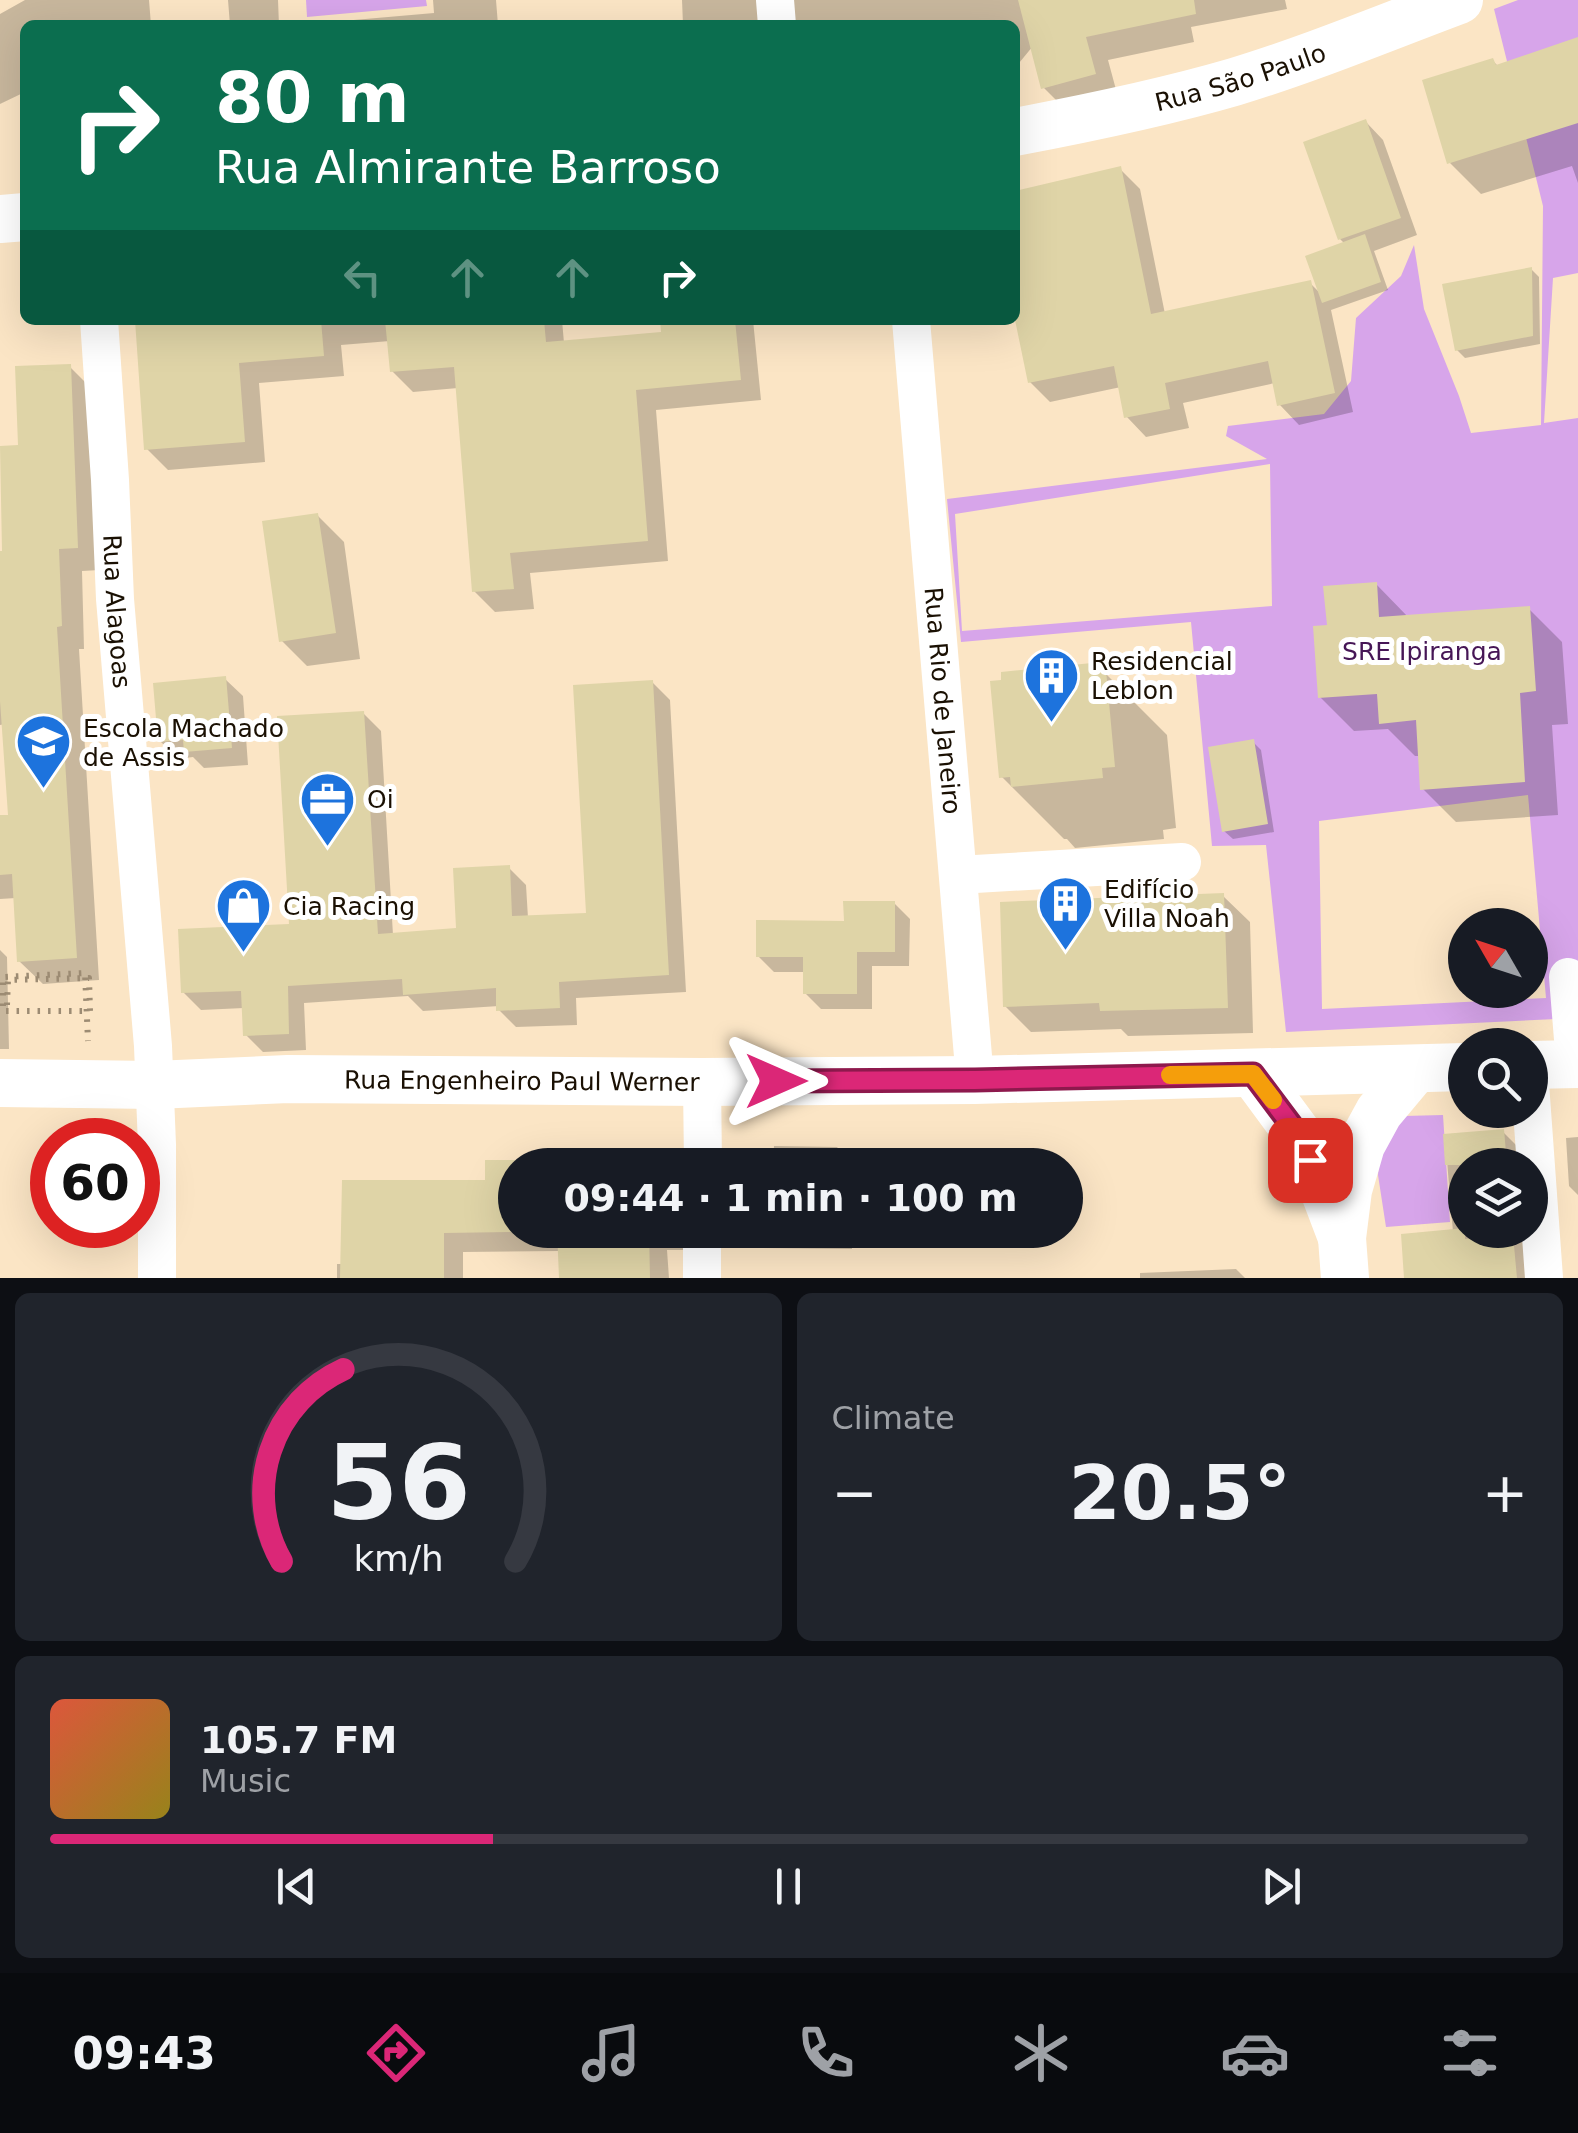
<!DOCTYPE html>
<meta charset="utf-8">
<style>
body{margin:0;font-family:"DejaVu Sans",sans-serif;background:#20242c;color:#f1f3f6;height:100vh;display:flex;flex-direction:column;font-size:38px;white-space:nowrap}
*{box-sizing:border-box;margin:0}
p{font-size:32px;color:#9ea1a6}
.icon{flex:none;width:55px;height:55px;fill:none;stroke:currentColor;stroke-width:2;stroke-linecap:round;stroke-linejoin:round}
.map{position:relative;height:1278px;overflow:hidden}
.drawer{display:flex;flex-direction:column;gap:15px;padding:15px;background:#0d0f14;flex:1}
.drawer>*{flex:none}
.banner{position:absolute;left:20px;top:20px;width:1000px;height:305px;border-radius:15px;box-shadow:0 10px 40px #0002;background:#0b6e4f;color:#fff;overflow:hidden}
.needle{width:65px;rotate:309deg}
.tools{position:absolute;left:1448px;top:908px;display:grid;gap:20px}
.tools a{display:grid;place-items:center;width:100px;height:100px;border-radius:50%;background:#171b24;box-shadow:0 10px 40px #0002;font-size:50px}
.speed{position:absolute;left:30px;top:1118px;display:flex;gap:20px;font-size:50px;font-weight:700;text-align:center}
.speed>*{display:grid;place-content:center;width:130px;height:130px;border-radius:50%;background:#171b24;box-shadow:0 10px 40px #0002;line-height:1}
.speed .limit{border:15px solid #d22;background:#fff;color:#111}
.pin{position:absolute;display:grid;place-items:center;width:85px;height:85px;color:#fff;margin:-42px;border-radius:20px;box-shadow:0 5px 15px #0006}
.me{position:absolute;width:110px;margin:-55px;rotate:90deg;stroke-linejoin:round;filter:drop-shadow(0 0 8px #0008)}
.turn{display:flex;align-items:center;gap:35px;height:210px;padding:0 30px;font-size:45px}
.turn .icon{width:130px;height:130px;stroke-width:2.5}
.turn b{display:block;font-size:70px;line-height:85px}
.lanes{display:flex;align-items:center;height:95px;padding:0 30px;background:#0003;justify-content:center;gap:50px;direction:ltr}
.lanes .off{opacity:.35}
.big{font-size:75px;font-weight:800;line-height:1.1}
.drawer .card{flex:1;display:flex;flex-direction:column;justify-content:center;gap:15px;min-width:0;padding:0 35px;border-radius:15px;background:#20242c}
.drawer .dial{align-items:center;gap:0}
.dial svg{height:260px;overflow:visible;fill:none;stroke:#363941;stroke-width:7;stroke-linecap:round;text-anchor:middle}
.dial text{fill:#f1f3f6;stroke:none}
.song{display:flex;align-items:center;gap:30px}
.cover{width:120px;height:120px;border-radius:15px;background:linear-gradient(135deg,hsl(10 70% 55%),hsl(50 70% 35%))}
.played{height:10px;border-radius:5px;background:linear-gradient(90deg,#db2777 30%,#363941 30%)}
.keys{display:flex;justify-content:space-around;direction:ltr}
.heat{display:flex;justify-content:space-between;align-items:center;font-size:55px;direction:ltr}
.drawer .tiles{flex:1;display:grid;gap:15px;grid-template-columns:1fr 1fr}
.card:last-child{grid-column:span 2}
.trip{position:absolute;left:498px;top:1148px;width:585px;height:100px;border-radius:50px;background:#171b24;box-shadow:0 10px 40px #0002;font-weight:800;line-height:100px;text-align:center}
.tab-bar{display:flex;height:160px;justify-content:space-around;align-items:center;background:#090b0e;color:#9ea1a6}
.tab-bar .icon{width:70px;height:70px}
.tab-bar .current{color:#db2777}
.tab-bar b{font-size:45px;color:#f1f3f6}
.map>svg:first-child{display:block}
.green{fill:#d7a5ea;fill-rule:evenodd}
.shadow{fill:#0003}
.building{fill:#dfd4a7}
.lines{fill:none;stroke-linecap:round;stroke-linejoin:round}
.path{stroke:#9c8b73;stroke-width:6;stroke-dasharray:2.5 8;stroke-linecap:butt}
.minor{stroke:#fff;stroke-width:38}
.major{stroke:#fff;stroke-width:48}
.route-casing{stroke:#8e194d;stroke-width:25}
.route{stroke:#db2777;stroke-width:18}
.slow{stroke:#f59e0b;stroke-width:18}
.labels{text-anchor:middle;stroke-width:10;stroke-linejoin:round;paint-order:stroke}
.street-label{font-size:25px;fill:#1a1003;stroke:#fff}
.park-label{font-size:25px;fill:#461656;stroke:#fff}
.poi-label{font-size:25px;fill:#1a1003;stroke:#fff;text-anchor:start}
</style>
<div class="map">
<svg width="1578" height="1278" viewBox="0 0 1578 1278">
<rect width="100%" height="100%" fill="#fbe5c5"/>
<!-- green -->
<path class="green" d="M306 0H426L427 6 307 17Z
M1518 0H1578V273L1553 278 1544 423 1578 418V1018L1286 1032 1266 845 1212 846 1191 622 961 642 947 499 1267 459 1226 436 1228 426 1324 414 1351 381 1356 318 1401 276 1414 245 1424 309 1459 396 1471 433 1541 425 1543 206 1494 9ZM1270 464 1272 606 962 631 955 514ZM1528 795 1546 998 1322 1009 1319 821Z
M1443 1115 1450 1222 1386 1227 1378 1175 1380 1150 1404 1116Z"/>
<!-- shadow -->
<path class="shadow" d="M25 0H149L151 25H25V92L0 104V14Z
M228 0H278L279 25H230Z
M433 0H496L498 25H296L434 13Z
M682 0H1285L1287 9 1191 27 1194 42 1108 60 1118 97 1067 111 1043 87 1033 46 1015 68V25H982L981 22 955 25H820V21L808 25H683Z
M1578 40V183L1572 166 1481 194 1450 163 1493 61 1499 67Z
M1366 122 1383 140 1417 235 1374 251 1388 290 1331 310 1353 412 1299 425 1280 405 1275 383 1183 403 1189 428 1146 437 1127 417 1121 387 1050 402 1030 382 1015 308V193L1120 169 1140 189 1165 314 1310 283 1322 295 1345 244 1340 239Z
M1531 269 1539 277 1540 344 1465 358 1457 350Z
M137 320H562L564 343 664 335 662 320H753L761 400 656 410 668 561 530 573 534 609 495 612 474 591 458 388 413 392 392 371 390 341 341 345 344 376 259 383 265 462 168 470 147 449Z
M70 367 93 390 100 570 82 571 84 649H79L99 980 43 984 19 961 16 898 0 899V818L11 817 5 724 0 725V554L5 553 21 447Z
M318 516 344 542 360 659 307 666 281 640Z
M1376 584 1409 618 1529 609 1562 642 1568 724 1552 725 1558 815 1456 822 1423 789 1421 756H1415L1388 729 1354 731 1320 697 1329 628Z
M1092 666 1099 674 1105 673 1167 735 1176 828 1163 830 1164 839 1075 848 1067 839H1064L1002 777Z
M225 679 243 696 248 765 204 768 193 757 178 759 160 741Z
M652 682 670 700 686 992 576 998 577 1025 516 1027 499 1010V1006L423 1011 408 996 304 1003 306 1050 263 1052 245 1034 244 1008 201 1010 183 992 292 926 363 713 381 731 393 935 458 931 509 868 526 885 528 918 589 916Z
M1253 742 1261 750 1274 832 1233 839 1224 831Z
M1223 896 1250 922 1253 1033 1128 1036 1121 1029 1031 1032 1005 1006Z
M894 903 910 919 909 966H872V1009H821L805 993V972H774L758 956Z
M0 950 7 957 9 1049H0Z
M1503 1132 1527 1156 1528 1165H1465V1230H1530L1538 1278H1407L1403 1236 1453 1232 1445 1137Z
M1578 1137V1195L1569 1186 1566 1138Z
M774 1146 837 1147 853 1165H773Z
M632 1161 647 1165H515V1230H686V1250H667L669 1278H561L560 1251 463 1252V1278H337V1264H343L488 1183V1162Z
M741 1230H852V1249L756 1248Z
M1236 1269 1245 1278H1140V1273Z"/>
<!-- building -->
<path class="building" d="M1018 0H1194L1196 14 1086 37 1096 74 1041 89Z
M1578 37V123L1447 164 1422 80 1493 58 1496 65Z
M1366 119 1401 218 1338 240 1303 142Z
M1121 166 1151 314 1311 280 1335 393 1277 406 1268 361 1165 383 1170 409 1124 418 1114 366 1028 383 1015 320V191Z
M1365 234 1381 282 1322 303 1305 256Z
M1532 267 1533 336 1455 351 1442 284Z
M135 320H321L324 356 239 363 245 442 144 450Z
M385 320H544L546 342 661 332 660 320H735L741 380 636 390 648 541 510 553 514 589 472 592 454 367 390 372Z
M71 364 78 548 59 549 62 626 57 627 77 958 17 962 12 874 0 875V815H8L0 701V551H2L0 446 18 445 15 366Z
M318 513 336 633 279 642 262 521Z
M1377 582 1379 617 1530 606 1536 691 1520 693 1525 782 1420 790 1416 720 1379 724 1377 694 1318 698 1313 626 1327 625 1323 586Z
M1092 663 1093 672 1106 670 1115 767 1102 768 1103 778 1011 787 1010 777 999 778 990 681 1001 680V672Z
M226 676 232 748 184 752 183 740 158 742 153 683Z
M653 680 669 975 559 982 560 1008 496 1011V988L403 995 402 979 288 986 289 1034 243 1036 241 991 181 993 178 929 289 924 277 716 364 711 378 934 456 928 453 868 510 865 512 916 586 913 573 685Z
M1254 739 1268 824 1222 832 1208 747Z
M1224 893 1228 1008 1100 1011 1099 1003 1003 1007 1000 902Z
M843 901H895V952H857V994H803V957H756V920L844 921Z
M1504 1129 1507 1165H1445L1443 1134Z
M485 1160H515V1232L444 1233V1278H340L342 1180H485Z
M1465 1228V1239L1513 1235 1517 1278H1404L1401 1234Z
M557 1230H649L650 1278H559Z"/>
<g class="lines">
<!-- path -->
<path class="path" d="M7 1005 8 980 89 978 90 1011H3V977L85 973 88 1041"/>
<!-- minor -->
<g class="minor">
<path d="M775 0 777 25"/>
<path id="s1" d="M99 320 110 480 115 599 153 1046 157 1145V1278"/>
<path id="s2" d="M911 320 975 1080"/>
<path d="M958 875 1182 862"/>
<path d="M1568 977 1575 1064"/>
<path d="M702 1082 703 1165"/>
<path d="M1530 1083 1544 1278"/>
<path d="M702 1278V1230"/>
</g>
<!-- major -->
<g class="major">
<path id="s3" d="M1015 132C1089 118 1162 103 1234 82 1310 59 1384 28 1459 0"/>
<path d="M0 219 25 217"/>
<path d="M1530 1065 1578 1064"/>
<path d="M1253 1073 1298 1134 1322 1185 1341 1235"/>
<path id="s4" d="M0 1083 155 1085 288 1079 702 1082 975 1080 1465 1067"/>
<path d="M1345 1278 1342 1238 1348 1190 1361 1145 1379 1112 1415 1069"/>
</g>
</g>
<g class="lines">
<defs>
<path id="route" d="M776 1081 975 1080 1253 1074 1298 1134 1310 1160"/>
</defs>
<!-- route casing -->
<use href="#route" class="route-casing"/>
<!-- route -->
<use href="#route" class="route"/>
<!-- slow -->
<path class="slow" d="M1170 1075 1253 1074 1273 1100"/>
</g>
<!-- icons -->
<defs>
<symbol id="building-pin" viewBox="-11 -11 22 30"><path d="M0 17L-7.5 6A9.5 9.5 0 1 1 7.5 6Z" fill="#1d73dd" stroke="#fff"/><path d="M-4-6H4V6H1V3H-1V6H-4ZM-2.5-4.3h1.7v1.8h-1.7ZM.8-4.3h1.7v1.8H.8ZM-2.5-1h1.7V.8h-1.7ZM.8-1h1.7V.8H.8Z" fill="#fff"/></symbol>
<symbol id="school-pin" viewBox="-11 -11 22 30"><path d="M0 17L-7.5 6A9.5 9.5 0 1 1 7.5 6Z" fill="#1d73dd" stroke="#fff"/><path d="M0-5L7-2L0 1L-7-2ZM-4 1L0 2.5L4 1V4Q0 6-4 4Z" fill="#fff"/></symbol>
<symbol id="office-pin" viewBox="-11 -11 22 30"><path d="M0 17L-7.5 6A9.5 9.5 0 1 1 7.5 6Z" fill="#1d73dd" stroke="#fff"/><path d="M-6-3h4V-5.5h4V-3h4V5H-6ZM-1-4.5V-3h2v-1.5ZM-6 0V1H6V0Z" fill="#fff"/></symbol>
<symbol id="shop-pin" viewBox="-11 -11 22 30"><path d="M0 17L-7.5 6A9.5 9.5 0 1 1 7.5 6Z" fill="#1d73dd" stroke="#fff"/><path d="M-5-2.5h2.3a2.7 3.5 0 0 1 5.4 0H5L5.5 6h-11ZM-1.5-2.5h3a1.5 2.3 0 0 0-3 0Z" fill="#fff"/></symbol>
</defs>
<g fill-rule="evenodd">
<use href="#building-pin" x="1020" y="644" width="63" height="86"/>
<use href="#school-pin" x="12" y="710" width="63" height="86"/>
<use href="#office-pin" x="296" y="768" width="63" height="86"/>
<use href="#building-pin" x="1034" y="872" width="63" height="86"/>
<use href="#shop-pin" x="212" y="874" width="63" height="86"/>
</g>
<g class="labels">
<!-- street labels -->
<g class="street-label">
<text dy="9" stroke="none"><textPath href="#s3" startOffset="232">Rua São Paulo</textPath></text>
<text dy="9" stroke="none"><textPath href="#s1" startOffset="292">Rua Alagoas</textPath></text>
<text dy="9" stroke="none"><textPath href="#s2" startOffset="382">Rua Rio de Janeiro</textPath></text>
<text dy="9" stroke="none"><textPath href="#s4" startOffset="522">Rua Engenheiro Paul Werner</textPath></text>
</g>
<!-- park labels -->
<g class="park-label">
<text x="1422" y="660">SRE Ipiranga</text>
</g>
<!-- poi labels -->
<g class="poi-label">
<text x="1091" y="670">Residencial<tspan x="1091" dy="29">Leblon</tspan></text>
<text x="83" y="737">Escola Machado<tspan x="83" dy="29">de Assis</tspan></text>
<text x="367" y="808">Oi</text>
<text x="1104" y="898">Edifício<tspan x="1104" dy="29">Villa Noah</tspan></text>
<text x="283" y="915">Cia Racing</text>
</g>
</g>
</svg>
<div class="tools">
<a><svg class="needle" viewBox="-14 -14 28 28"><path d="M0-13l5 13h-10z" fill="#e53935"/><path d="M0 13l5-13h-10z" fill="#9ea1a6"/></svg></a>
<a><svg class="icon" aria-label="search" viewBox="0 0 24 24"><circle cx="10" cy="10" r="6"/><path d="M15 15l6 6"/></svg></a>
<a><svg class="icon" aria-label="layers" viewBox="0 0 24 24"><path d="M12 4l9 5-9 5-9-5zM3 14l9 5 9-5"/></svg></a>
</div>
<div class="speed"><div class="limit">60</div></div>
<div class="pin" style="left:1310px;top:1160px;background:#d93025"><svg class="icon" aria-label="arrive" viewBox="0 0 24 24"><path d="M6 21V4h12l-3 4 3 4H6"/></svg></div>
<svg class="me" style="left:776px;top:1081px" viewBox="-20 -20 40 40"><path d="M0-17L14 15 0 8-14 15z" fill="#db2777" stroke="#fff" stroke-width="4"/></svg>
<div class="trip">09:44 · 1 min · 100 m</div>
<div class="banner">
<div class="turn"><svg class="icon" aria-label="right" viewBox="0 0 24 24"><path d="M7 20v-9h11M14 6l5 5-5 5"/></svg><div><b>80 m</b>Rua Almirante Barroso</div></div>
<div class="lanes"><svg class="icon off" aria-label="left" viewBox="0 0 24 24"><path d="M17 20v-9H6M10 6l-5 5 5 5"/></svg><svg class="icon off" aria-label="ahead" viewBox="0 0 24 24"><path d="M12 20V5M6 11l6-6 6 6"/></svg><svg class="icon off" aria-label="ahead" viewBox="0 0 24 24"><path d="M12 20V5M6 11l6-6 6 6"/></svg><svg class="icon" aria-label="right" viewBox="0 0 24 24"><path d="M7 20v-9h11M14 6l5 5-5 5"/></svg></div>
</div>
</div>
<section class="drawer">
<div class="tiles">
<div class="card dial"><svg viewBox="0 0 100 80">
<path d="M14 69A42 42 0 1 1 86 69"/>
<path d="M14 69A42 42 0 0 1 33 10" stroke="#db2777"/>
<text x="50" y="56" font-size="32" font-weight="700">56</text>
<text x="50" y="72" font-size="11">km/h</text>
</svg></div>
<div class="card"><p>Climate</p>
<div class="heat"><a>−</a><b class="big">20.5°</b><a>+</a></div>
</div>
<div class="card">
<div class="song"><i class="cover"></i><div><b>105.7 FM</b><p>Music</p></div></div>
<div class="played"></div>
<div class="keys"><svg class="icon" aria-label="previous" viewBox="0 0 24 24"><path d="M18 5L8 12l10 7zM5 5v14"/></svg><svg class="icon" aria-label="pause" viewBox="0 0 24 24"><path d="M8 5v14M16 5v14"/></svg><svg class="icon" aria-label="next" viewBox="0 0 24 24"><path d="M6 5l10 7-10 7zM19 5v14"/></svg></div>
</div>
</div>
</section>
<nav class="tab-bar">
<b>09:43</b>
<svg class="icon current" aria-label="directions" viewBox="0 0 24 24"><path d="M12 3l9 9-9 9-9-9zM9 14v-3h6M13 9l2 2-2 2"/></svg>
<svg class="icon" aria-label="music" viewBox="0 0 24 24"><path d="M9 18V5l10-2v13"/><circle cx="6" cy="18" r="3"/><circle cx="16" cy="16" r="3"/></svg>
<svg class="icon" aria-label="phone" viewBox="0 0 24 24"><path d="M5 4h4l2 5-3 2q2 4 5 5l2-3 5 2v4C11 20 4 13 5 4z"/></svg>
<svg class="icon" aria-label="climate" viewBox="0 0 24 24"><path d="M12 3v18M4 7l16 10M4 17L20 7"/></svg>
<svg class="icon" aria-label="car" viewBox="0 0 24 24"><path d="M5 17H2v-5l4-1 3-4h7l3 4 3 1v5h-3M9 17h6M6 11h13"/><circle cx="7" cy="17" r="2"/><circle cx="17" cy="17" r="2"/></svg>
<svg class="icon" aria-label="filters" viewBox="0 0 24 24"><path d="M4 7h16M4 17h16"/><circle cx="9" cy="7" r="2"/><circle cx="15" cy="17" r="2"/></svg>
</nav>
